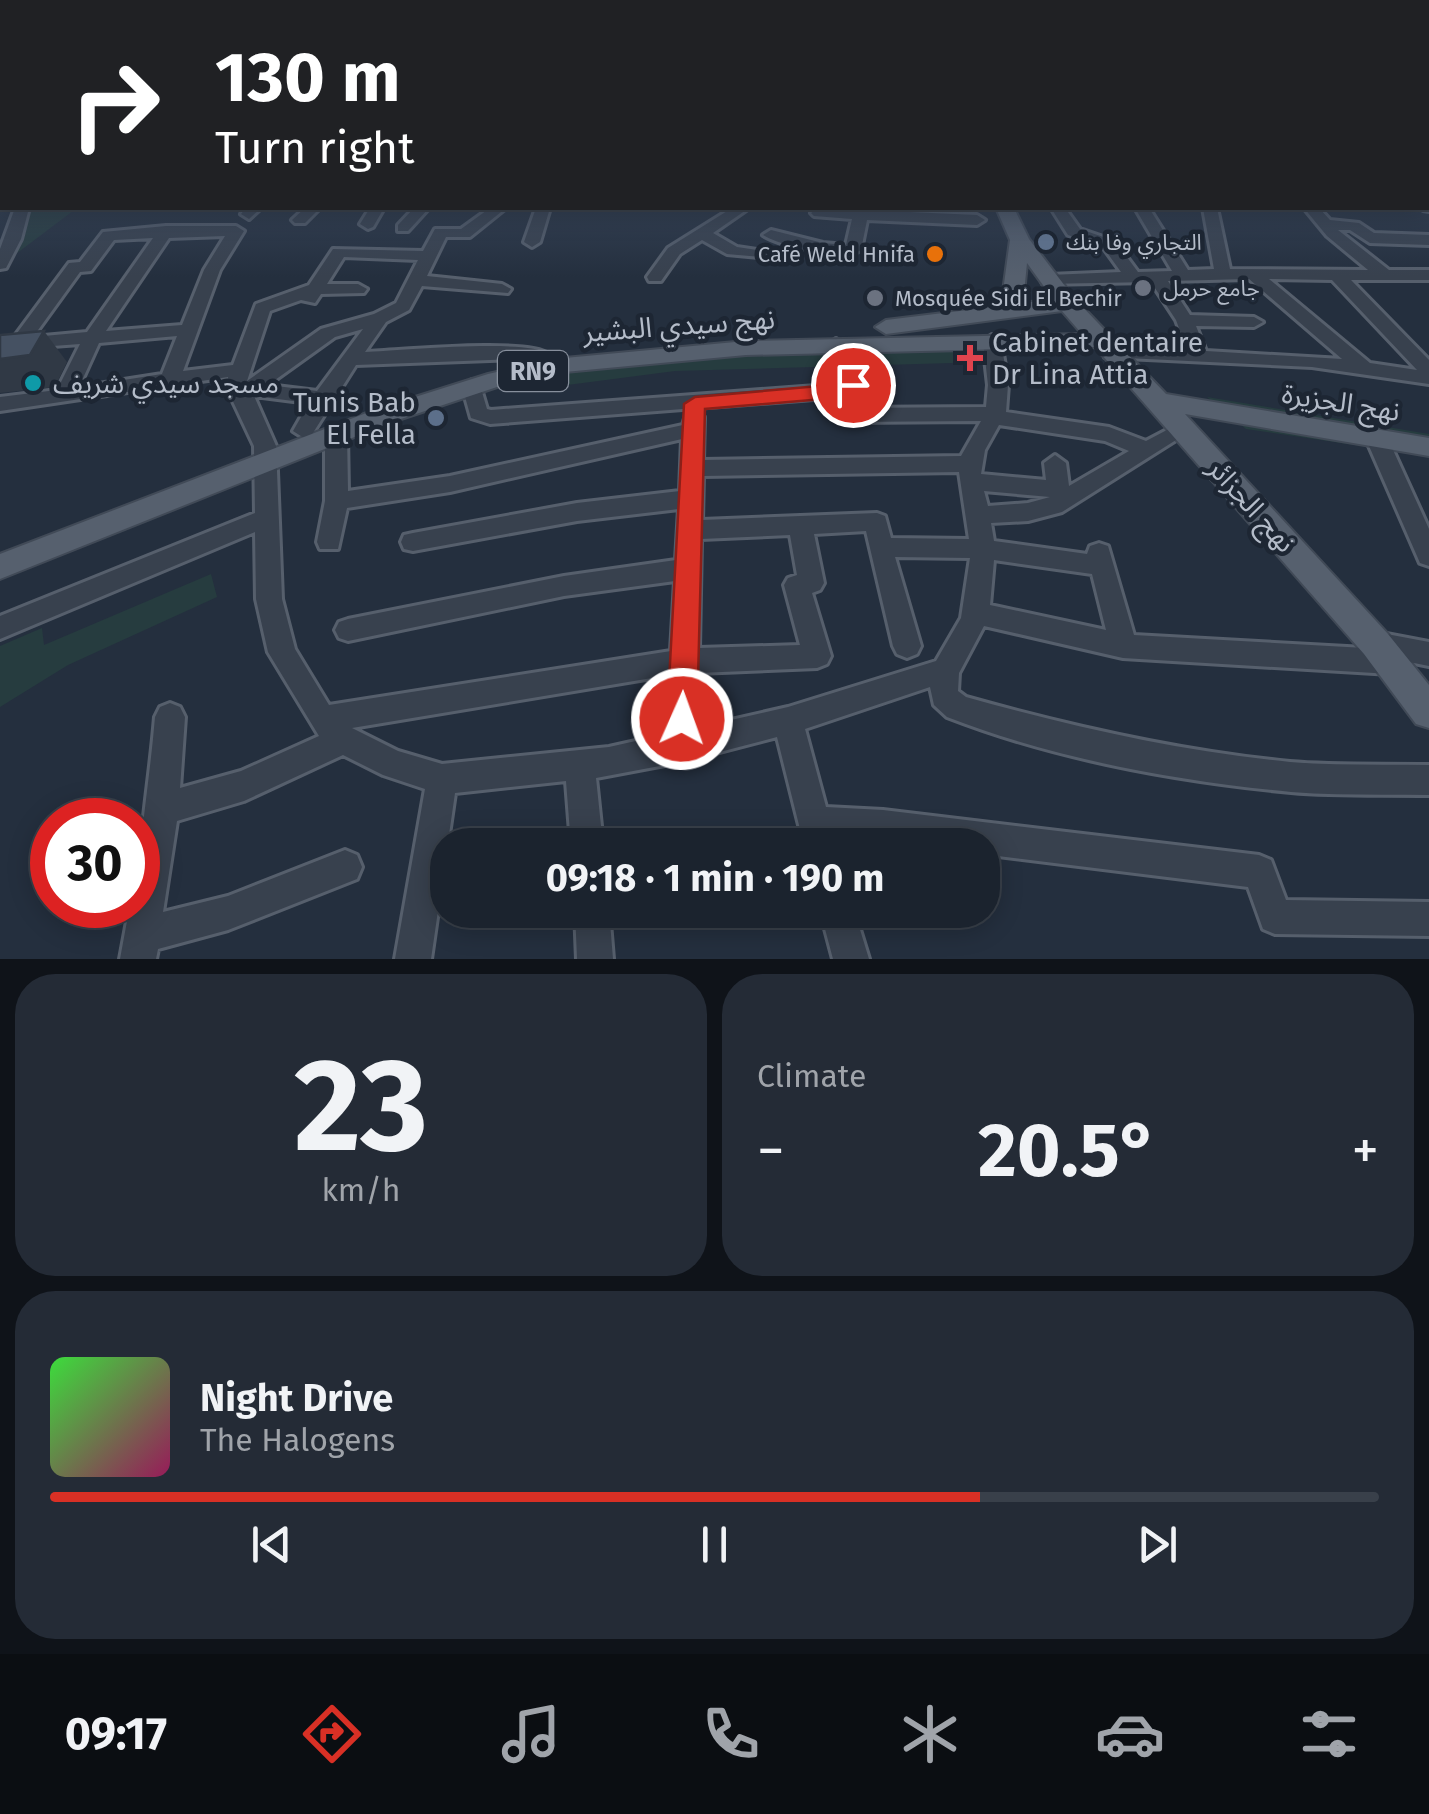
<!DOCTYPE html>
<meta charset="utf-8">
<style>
body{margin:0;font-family:"Fira Sans","Noto Sans Arabic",sans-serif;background:#242b36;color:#f1f3f6;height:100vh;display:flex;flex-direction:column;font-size:38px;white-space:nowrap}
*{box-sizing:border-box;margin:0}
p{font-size:32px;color:#a0a4aa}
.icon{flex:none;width:55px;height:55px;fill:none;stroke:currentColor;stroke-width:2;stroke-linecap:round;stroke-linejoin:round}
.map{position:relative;height:959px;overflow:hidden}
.panel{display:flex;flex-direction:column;gap:15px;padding:15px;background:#0f1319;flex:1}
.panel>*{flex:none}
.banner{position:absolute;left:0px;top:0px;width:1430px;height:210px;box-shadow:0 5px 25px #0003,0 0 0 2px #39404a;background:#202124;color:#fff;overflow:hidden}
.speed{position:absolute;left:30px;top:798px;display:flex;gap:20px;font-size:50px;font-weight:700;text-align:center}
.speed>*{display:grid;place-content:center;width:130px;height:130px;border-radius:50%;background:#1b232e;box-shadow:0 5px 25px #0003,0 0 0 2px #39404a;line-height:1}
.speed .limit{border:15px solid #d22;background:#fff;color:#111}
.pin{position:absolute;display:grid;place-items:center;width:85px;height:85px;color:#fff;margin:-42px;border:5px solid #fff;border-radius:50%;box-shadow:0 2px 10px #0007}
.me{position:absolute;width:110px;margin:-55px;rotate:2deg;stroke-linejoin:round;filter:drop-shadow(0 0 8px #0008)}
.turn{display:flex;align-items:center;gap:35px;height:210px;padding:0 50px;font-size:45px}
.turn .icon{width:130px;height:130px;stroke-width:2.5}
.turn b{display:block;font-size:70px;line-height:85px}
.big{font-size:75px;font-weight:700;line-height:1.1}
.panel .card{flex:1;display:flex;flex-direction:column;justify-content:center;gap:15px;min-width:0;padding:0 35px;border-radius:40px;background:#242b36}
.panel .dial{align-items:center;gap:0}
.dial b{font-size:130px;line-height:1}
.song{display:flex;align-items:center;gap:30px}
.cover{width:120px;height:120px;border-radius:15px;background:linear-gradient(135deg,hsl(120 70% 55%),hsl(330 70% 35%))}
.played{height:10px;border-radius:5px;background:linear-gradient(90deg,#d93025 70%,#39404a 70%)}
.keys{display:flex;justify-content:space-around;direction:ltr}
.heat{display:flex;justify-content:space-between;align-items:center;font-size:55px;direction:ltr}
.panel .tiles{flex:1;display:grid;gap:15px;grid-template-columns:1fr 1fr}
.card:last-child{grid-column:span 2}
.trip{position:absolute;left:430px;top:828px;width:570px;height:100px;border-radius:40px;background:#1b232e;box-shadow:0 5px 25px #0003,0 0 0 2px #39404a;font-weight:700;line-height:100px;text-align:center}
.dock{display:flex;height:160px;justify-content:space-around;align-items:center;background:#0b0e12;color:#a0a4aa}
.dock .icon{width:70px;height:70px}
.dock .selected{color:#d93025}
.dock b{font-size:45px;color:#f1f3f6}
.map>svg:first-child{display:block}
.green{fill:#263c3f}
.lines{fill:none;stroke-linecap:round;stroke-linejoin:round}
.minor-casing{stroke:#565f6c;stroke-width:6}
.major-casing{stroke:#414a57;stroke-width:4}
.minor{fill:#38414e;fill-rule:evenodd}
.major{fill:#56606e;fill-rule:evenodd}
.shaded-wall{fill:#303945}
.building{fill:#455162;stroke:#303945;stroke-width:2.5}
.route{fill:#d93025;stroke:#8d1f18;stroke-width:2.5}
.service-dot{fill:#5c6f8a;stroke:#1d2633;stroke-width:4}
.food-dot{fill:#e8710a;stroke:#1d2633;stroke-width:4}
.worship-dot{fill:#6b7280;stroke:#1d2633;stroke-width:4}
.health-dot{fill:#e0444e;stroke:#1d2633;stroke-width:4}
.culture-dot{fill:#0f9aa8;stroke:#1d2633;stroke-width:4}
.labels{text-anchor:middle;stroke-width:9;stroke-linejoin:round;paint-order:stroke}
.far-poi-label{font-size:22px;fill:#b4bcc9;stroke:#1d2633;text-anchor:start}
.shield{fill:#1d2633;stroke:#878f9c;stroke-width:2.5}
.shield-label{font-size:25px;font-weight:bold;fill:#b4bcc9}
.street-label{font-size:28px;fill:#b4bcc9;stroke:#1d2633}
.poi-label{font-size:28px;fill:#b4bcc9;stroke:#1d2633;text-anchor:start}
</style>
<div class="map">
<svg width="1429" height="959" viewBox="0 0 1429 959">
<rect width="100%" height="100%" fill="#242f3e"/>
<!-- green -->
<path class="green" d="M77 208 8 260 31 209Z
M983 348 987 362 675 371 529 390 525 380C674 348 831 351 983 348Z
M1207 397 1429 434V456L1246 429Z
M211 574 217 597 68 665 0 707V646L42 628 44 645Z"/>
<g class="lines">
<defs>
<path id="minor" d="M1428 162H1429V170H1428Z
M1428 203 1429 211 1423 210 1421 208H1428Z
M15 208H29L21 239 6 268 0 269V249Z
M246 208H261L249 219 241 214Z
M305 208H320L305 223H295L292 220Z
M370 208H384L373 227 368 229 360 224Z
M414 208H429L408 231H398V225Z
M490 208H506L470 237H446L427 276 502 284 511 289 508 293 422 286 409 310 386 322 365 352C397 351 528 338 548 354L545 358 356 365 311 436 304 438 293 431 309 403 254 396 276 446 282 599 295 649 329 705 671 651 675 581 564 596 348 641 339 638 335 630 339 622 348 619 564 576 676 560 679 509 577 521 413 551 404 549 401 542 404 535 413 533 577 503 680 491 682 439 450 492 347 508 338 549H320L317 542 325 501V434L328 429 336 427 347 434 348 491 450 476 683 425 687 412 694 410 704 417 703 460 961 456 981 421 846 422 833 416 827 398 490 424 471 418 462 386 472 380 479 382 487 409 491 410 843 384 827 345 836 339 845 345 863 385 857 395 847 397 850 408 986 407 988 385 983 341 992 335 1001 341 1008 385 1006 412 1109 427 1146 441 1184 421 1195 428 1062 512 1028 521 991 523 994 541 1087 554 1090 546 1099 543 1108 546 1134 635 1365 648 1366 636 1376 632 1429 642V666L1404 661 1401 671 1391 674 1123 658 984 626 959 673 958 691 966 697C1073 727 1179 751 1290 762 1336 766 1383 764 1429 765V795C1383 794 1336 796 1291 792 1176 781 1055 759 947 717L934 705 930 687 805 729 826 807 883 810 1259 855 1271 860 1286 900 1429 902V936L1275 934 1263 929 1248 887 982 854V845H907L835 839 836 845H804L777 737 681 762 596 778 603 845H571L566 781 455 793 431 959H395L425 789 383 775 343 755 244 801 177 821 163 912 228 896 345 850 357 855 362 867 357 879 228 930 158 949 156 959H120L130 905H138C138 842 150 780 155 717L160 707 170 703 180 707 185 717 180 788 241 771 319 736 268 652 256 599 255 532 0 639V616L255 513 254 446 230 395 228 377 0 411V397L57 390 80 344 25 348 7 373 0 375V356L69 263 80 262 103 232 166 226H236L244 231 220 270 183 371 233 365 256 304 309 285 333 249 423 251 435 229H461ZM225 236 204 270 182 325 106 331 169 238ZM153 238 87 332 33 337 80 272 91 271 114 240ZM344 257 418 260 396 303 374 314 321 329 247 381 270 311 301 300 315 303 321 294 364 293 367 289 358 284H327ZM363 329 317 391 268 385 335 337ZM177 336 162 374 79 387 99 343ZM999 425 1105 441 1129 451 1069 486 1066 463 1055 455 1044 463 1046 480 981 474 985 450ZM959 472 969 539 891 538 885 516 877 513 702 520 703 476ZM984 491 1050 497 1028 503 988 506ZM866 531 893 646 897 654 907 658 917 654 921 646 895 557 970 558 961 618 936 661 788 707 696 728 698 673 817 668 827 664 831 656 812 593 820 590 824 583 814 534ZM790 535 797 575 788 578 784 585 800 645 699 648 701 539ZM994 560 1092 574 1106 630 990 605ZM670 675 667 734 609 747 442 764 398 751 352 728Z
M536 208H550L540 242 532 247 524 242Z
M732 208H749L713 233 737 247 771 252V258L727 254 702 240 680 254 661 281H649L647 277 668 248Z
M819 208 977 215 985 220 977 225 867 220 861 250C844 261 780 246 763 235L771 230 823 243 846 245 852 219 814 216 811 213Z
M1051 208H1065L1080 229 1115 241 1138 272 1172 271 1135 208H1149L1188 270 1214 269 1203 208H1217L1230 269 1368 270 1327 236 1304 208H1319L1330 220 1359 223 1374 233 1429 235V245L1370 243 1350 230H1338L1389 270H1429V280H1351L1429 360V384L1312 367 1105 357V349L1112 347 1187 350 1176 320 1151 282 1043 284 1041 280 1049 275 1121 272 1103 247 1068 235ZM1249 279 1342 359 1206 351 1196 326 1254 327 1263 322 1254 317 1190 315 1168 281ZM1269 279 1332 280 1417 370 1370 363Z
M1377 432 1388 439 1429 529V566L1420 563 1417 556 1366 439Z
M575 910H609L613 959H577Z
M820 910H854L869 959H833Z"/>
<path id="major" d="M996 208H1014L1029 239 1075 299 1166 394 1429 438V456L1185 414 1388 634 1429 685V728L1416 724 1364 654 1095 347 746 355 554 373 503 385 392 422 0 579V554L374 410 488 374 554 359 746 341 1082 334 1062 311 886 334 875 327 886 320 1001 306 1010 240ZM1027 263 1053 299 1023 303Z"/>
</defs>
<!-- minor casing -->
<use href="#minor" class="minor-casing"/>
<!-- major casing -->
<use href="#major" class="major-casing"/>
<!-- minor -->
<use href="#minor" class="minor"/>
<!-- major -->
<use href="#major" class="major"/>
</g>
<!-- shaded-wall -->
<path class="shaded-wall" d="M44 331 67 362 55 387 0 393V359Z"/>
<!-- building -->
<path class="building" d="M44 331 30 355 0 359V335Z"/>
<!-- sky -->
<linearGradient id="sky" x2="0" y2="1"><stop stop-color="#141a22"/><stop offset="0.52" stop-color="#3f4d63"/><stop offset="1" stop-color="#3f4d63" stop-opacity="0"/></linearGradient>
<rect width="1429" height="277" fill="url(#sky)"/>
<!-- route -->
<path class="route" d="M853 379 863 385 847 397 705 409 697 719 692 729 682 733 672 729 667 719 684 404 695 397 842 384Z"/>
<!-- markers -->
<g class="service-dot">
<circle cx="1046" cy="242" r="10"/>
<circle cx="436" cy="418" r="10"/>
</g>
<circle class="food-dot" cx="935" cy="254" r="10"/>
<g class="worship-dot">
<circle cx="1143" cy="288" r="10"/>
<circle cx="875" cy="298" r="10"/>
</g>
<path class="health-dot" d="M965 343h10v10h10v10h-10v10h-10v-10h-10v-10h10z"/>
<circle class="culture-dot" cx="33" cy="383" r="10"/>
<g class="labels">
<!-- far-poi labels -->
<g class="far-poi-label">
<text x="1066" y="250">التجاري وفا بنك</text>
<text x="915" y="262" text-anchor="end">Café Weld Hnifa</text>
<text x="1163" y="296">جامع حرمل</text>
<text x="895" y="306">Mosquée Sidi El Bechir</text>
</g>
<!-- shield labels -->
<rect class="shield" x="498" y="351" width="70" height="40" rx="8"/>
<g class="shield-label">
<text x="533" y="380">RN9</text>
</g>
<!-- street labels -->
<g class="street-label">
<text transform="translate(679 325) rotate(-4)" y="10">نهج سيدي البشير</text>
<text transform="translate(1341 402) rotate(9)" y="10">نهج الجزيرة</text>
<text transform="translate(1252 505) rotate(48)" y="10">نهج الجزائر</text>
</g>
<!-- poi labels -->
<g class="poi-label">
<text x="992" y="352">Cabinet dentaire<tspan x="992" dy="32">Dr Lina Attia</tspan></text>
<text x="53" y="393">مسجد سيدي شريف</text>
<text x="416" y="412" text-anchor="end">Tunis Bab<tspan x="416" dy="32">El Fella</tspan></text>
</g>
</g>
</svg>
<div class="speed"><div class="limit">30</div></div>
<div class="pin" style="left:853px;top:385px;background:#d93025"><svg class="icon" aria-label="arrive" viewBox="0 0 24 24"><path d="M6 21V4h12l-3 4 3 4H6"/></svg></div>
<svg class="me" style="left:682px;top:719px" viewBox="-20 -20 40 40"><circle r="17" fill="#d93025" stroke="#fff" stroke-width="3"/><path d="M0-11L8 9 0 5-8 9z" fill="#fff"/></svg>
<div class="trip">09:18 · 1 min · 190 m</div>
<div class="banner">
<div class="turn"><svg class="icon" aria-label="right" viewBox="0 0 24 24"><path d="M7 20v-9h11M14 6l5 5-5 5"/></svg><div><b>130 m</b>Turn right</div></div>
</div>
</div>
<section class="panel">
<div class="tiles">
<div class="card dial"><b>23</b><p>km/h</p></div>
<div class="card"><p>Climate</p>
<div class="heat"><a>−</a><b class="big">20.5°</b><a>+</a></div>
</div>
<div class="card">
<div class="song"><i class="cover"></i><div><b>Night Drive</b><p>The Halogens</p></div></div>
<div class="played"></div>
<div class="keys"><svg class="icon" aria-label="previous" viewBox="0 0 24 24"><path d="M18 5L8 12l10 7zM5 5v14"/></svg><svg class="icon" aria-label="pause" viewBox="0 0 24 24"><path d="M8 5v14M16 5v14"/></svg><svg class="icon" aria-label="next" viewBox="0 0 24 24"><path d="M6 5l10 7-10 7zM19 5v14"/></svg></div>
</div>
</div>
</section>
<nav class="dock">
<b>09:17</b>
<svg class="icon selected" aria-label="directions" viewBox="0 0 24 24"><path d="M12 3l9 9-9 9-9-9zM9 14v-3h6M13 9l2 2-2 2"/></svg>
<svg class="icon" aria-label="music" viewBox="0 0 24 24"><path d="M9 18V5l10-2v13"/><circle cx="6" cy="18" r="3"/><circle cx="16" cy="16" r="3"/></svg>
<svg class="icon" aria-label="phone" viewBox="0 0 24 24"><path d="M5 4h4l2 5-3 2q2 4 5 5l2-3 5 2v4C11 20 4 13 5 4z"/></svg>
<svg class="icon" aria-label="climate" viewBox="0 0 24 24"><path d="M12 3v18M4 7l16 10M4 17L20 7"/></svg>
<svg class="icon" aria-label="car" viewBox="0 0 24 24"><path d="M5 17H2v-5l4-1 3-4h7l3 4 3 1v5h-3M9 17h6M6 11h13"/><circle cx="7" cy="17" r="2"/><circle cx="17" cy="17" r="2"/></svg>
<svg class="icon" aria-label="filters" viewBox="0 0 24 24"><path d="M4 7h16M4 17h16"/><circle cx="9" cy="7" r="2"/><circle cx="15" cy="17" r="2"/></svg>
</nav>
